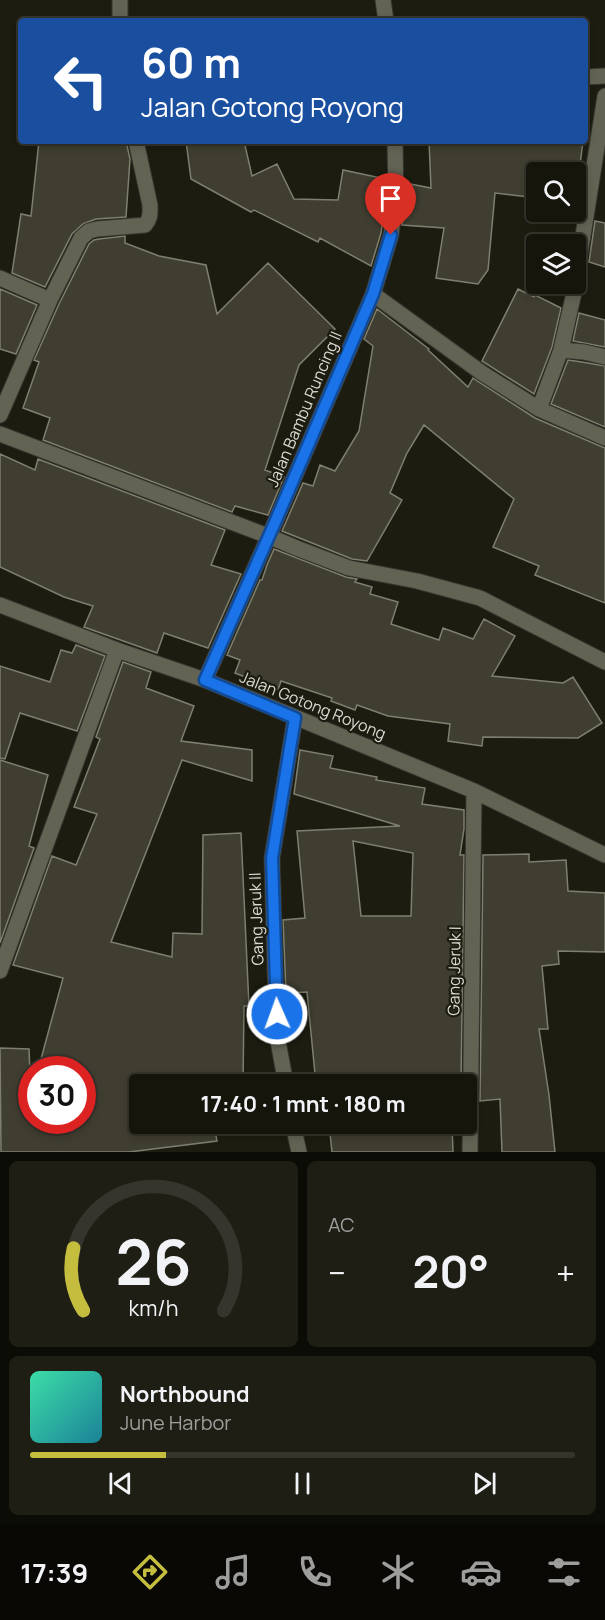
<!DOCTYPE html>
<html lang="id">
<meta charset="utf-8">
<style>
body{margin:0;font-family:Manrope,sans-serif;background:#1f1e15;color:#f1f3f6;height:100vh;display:flex;flex-direction:column;font-size:22px;white-space:nowrap}
*{box-sizing:border-box;margin:0}
p{font-size:20px;color:#9e9f9d}
.icon{flex:none;width:33px;height:33px;fill:none;stroke:currentColor;stroke-width:2;stroke-linecap:round;stroke-linejoin:round}
.map{position:relative;height:1152px;overflow:hidden}
.panel{display:flex;flex-direction:column;gap:9px;padding:9px;background:#0c0c07;flex:1}
.panel>*{flex:none}
.guide{position:absolute;left:18px;top:18px;width:570px;height:126px;border-radius:6px;box-shadow:0 3px 9px #0003,0 0 0 2px #35342d;background:#1a4fa0;color:#fff;overflow:hidden}
.tools{position:absolute;left:526px;top:162px;display:grid;gap:12px}
.tools a{display:grid;place-items:center;width:60px;height:60px;border-radius:6px;background:#16150c;box-shadow:0 3px 9px #0003,0 0 0 2px #35342d;font-size:30px}
.speed{position:absolute;left:18px;top:1056px;display:flex;gap:12px;font-size:30px;font-weight:700;text-align:center}
.speed>*{display:grid;place-content:center;width:78px;height:78px;border-radius:50%;background:#16150c;box-shadow:0 3px 9px #0003,0 0 0 2px #35342d;line-height:1}
.speed .limit{border:9px solid #d22;background:#fff;color:#111}
.pin{position:absolute;display:grid;place-items:center;width:51px;height:51px;color:#fff;margin:-62px -26px;border-radius:50% 50% 50% 0;rotate:-45deg;box-shadow:0 0 6px #0007}
.pin .icon{rotate:45deg}
.me{position:absolute;width:66px;margin:-33px;rotate:358deg;stroke-linejoin:round;filter:drop-shadow(0 0 4px #0008)}
.turn{display:flex;align-items:center;gap:21px;height:126px;padding:0 24px;font-size:27px}
.turn .icon{width:78px;height:78px;stroke-width:2.5}
.turn b{display:block;font-size:42px;line-height:51px}
.big{font-size:45px;font-weight:700;line-height:1.1}
.panel .widget{flex:1;display:flex;flex-direction:column;justify-content:center;gap:9px;min-width:0;padding:0 21px;border-radius:9px;background:#1f1e15}
.panel .dial{align-items:center;gap:0}
.dial svg{height:156px;overflow:visible;fill:none;stroke:#35342d;stroke-width:7;stroke-linecap:round;text-anchor:middle}
.dial text{fill:#f1f3f6;stroke:none}
.song{display:flex;align-items:center;gap:18px}
.cover{width:72px;height:72px;border-radius:9px;background:linear-gradient(135deg,hsl(160 70% 55%),hsl(190 70% 35%))}
.played{height:6px;border-radius:3px;background:linear-gradient(90deg,#c4bd3e 25%,#35342d 25%)}
.keys{display:flex;justify-content:space-around;direction:ltr}
.heat{display:flex;justify-content:space-between;align-items:center;font-size:33px;direction:ltr}
.panel .tiles{flex:1;display:grid;gap:9px;grid-template-columns:1fr 1fr}
.widget:last-child{grid-column:span 2}
.trip{position:absolute;left:129px;top:1074px;width:348px;height:60px;border-radius:6px;background:#16150c;box-shadow:0 3px 9px #0003,0 0 0 2px #35342d;font-weight:700;line-height:60px;text-align:center}
.menu{display:flex;height:96px;justify-content:space-around;align-items:center;background:#090805;color:#9e9f9d}
.menu .icon{width:42px;height:42px}
.menu .selected{color:#c4bd3e}
.menu b{font-size:27px;color:#f1f3f6}
.map>svg:first-child{display:block}
.building{fill:#3f3e30;stroke:#7f7f6f;stroke-width:1.5;fill-rule:evenodd}
.lines{fill:none;stroke-linecap:round;stroke-linejoin:round}
.minor-casing{stroke:#36362f;stroke-width:17}
.minor{stroke:#636354;stroke-width:15}
.route-casing{stroke:#114b97;stroke-width:15}
.route{stroke:#1a73e8;stroke-width:10}
.labels{text-anchor:middle;stroke-width:4.5;stroke-linejoin:round;paint-order:stroke}
.street-label{font-size:16px;fill:#dcdbd3;stroke:#1d1c10}
</style>
<div class="map">
<svg width="605" height="1152" viewBox="0 0 605 1152">
<rect width="100%" height="100%" fill="#1d1c10"/>
<!-- building -->
<path class="building" d="M39 141H126L130 159 126 217 96 219 83 224 72 234 45 287 12 273 21 214 31 216Z
M186 141H244L252 176 277 164 294 199 338 200 343 170 386 179V198L381 233 371 266 320 238 318 242 254 210 251 212 191 179Z
M429 141H583L576 197V172H537V198L495 193 488 270 478 284 436 278 444 228 402 225 406 200 405 183 431 188Z
M595 221 605 223V267L589 262Z
M125 236V243L159 256 206 265 217 314 268 263 335 329 299 365 265 470 284 477 268 515 235 506 232 512 43 440 50 418 23 408 39 362 34 360 59 304 89 244 94 240 99 239Z
M0 289 37 305 16 354 0 349Z
M518 289 534 297 535 295 561 308 552 347 534 394 482 361Z
M377 309 429 349 428 350 468 387 473 378 535 418 605 448V603L535 575 539 566 493 547 514 499 424 425 407 453 390 493 402 500 367 561 352 559 282 531 303 483 313 486 320 465 335 471 359 431 373 346 364 339Z
M579 313 605 320V347L573 341Z
M568 360 582 362 605 366V427L551 404Z
M0 454 35 470 38 459 225 530 211 565 241 574 208 648 164 633 157 653 84 627 93 606 64 597 0 567Z
M274 549 346 577 357 579 355 582 372 587 370 594 398 602 391 624 439 640 443 628 473 639 484 619 515 636 492 676 563 683 573 677 602 723 578 738 483 737 482 746 448 741 450 724 388 716 357 705 355 710 331 701 332 698 281 681 278 690 235 673 240 660 227 655 260 580H262L267 565Z
M76 645 105 656 77 731 20 713 5 759 0 758V666L50 682 61 650 72 653Z
M123 662 151 672 146 688 194 706 181 741 252 750V781L182 760 111 942 172 957 173 933 202 934 203 835 241 833 249 1006H244L243 1084H140V1124H214L217 1141 129 1152H1L0 1048 29 1049 32 1120H82V1070H38L63 978 13 965 52 856 76 865 97 814 74 807 100 739 96 737Z
M300 750 333 756 330 768 377 777 376 780 425 788 422 804 464 810V829L460 855H464L461 1084H316L307 992 286 993 283 920 305 918 297 831 400 826 294 794ZM353 841 413 853 411 916H361Z
M0 760 48 775 29 846 34 848 0 943Z
M529 854V862L566 860 568 891 605 893V952L558 951 559 964 542 966 548 1029H539L549 1095 555 1152H502L500 1099 480 1101 483 855Z
M329 1124H452L453 1152H332Z"/>
<g class="lines">
<defs>
<path id="minor" d="M383 0 386 21
M120 21V0
M585 77 605 76
M0 278 50 300
M576 280 605 96
M373 294 482 373 539 409 605 438
M561 350 584 352 605 357
M539 409 561 350 576 284
M0 415 50 300 81 238 89 231 97 229 145 225C151 218 150 213 150 205L136 141
M0 434 268 536 299 549 349 568 417 581 480 598 605 662
M0 605 117 650 205 680 474 791 605 855
M205 680 273 527 373 294 391 235 396 199 395 141
M0 971 117 650
M286 1084 277 1036 272 858 295 718
M293 1124 299 1152
M470 1152 474 791"/>
</defs>
<!-- minor casing -->
<use href="#minor" class="minor-casing"/>
<!-- minor -->
<use href="#minor" class="minor"/>
</g>
<g class="lines">
<defs>
<path id="route" d="M277 1014 272 858 295 718 205 680 273 527 373 294 391 235"/>
</defs>
<!-- route casing -->
<use href="#route" class="route-casing"/>
<!-- route -->
<use href="#route" class="route"/>
</g>
<g class="labels">
<!-- street labels -->
<g class="street-label">
<text transform="translate(304 409) rotate(-67)" y="6">Jalan Bambu Runcing II</text>
<text transform="translate(313 705) rotate(22)" y="6">Jalan Gotong Royong</text>
<text transform="translate(256 919) rotate(-92)" y="6">Gang Jeruk II</text>
<text transform="translate(454 971) rotate(-89)" y="6">Gang Jeruk I</text>
</g>
</g>
</svg>
<div class="tools">
<a><svg class="icon" aria-label="search" viewBox="0 0 24 24"><circle cx="10" cy="10" r="6"/><path d="M15 15l6 6"/></svg></a>
<a><svg class="icon" aria-label="layers" viewBox="0 0 24 24"><path d="M12 4l9 5-9 5-9-5zM3 14l9 5 9-5"/></svg></a>
</div>
<div class="speed"><div class="limit">30</div></div>
<div class="pin" style="left:391px;top:235px;background:#d93025"><svg class="icon" aria-label="arrive" viewBox="0 0 24 24"><path d="M6 21V4h12l-3 4 3 4H6"/></svg></div>
<svg class="me" style="left:277px;top:1014px" viewBox="-20 -20 40 40"><circle r="17" fill="#1a73e8" stroke="#fff" stroke-width="3"/><path d="M0-11L8 9 0 5-8 9z" fill="#fff"/></svg>
<div class="trip">17:40 · 1 mnt · 180 m</div>
<div class="guide">
<div class="turn"><svg class="icon" aria-label="left" viewBox="0 0 24 24"><path d="M17 20v-9H6M10 6l-5 5 5 5"/></svg><div><b>60 m</b>Jalan Gotong Royong</div></div>
</div>
</div>
<section class="panel">
<div class="tiles">
<div class="widget dial"><svg viewBox="0 0 100 80">
<path d="M14 69A42 42 0 1 1 86 69"/>
<path d="M14 69A42 42 0 0 1 9 37" stroke="#c4bd3e"/>
<text x="50" y="56" font-size="32" font-weight="700">26</text>
<text x="50" y="72" font-size="11">km/h</text>
</svg></div>
<div class="widget"><p>AC</p>
<div class="heat"><a>−</a><b class="big">20°</b><a>+</a></div>
</div>
<div class="widget">
<div class="song"><i class="cover"></i><div><b>Northbound</b><p>June Harbor</p></div></div>
<div class="played"></div>
<div class="keys"><svg class="icon" aria-label="previous" viewBox="0 0 24 24"><path d="M18 5L8 12l10 7zM5 5v14"/></svg><svg class="icon" aria-label="pause" viewBox="0 0 24 24"><path d="M8 5v14M16 5v14"/></svg><svg class="icon" aria-label="next" viewBox="0 0 24 24"><path d="M6 5l10 7-10 7zM19 5v14"/></svg></div>
</div>
</div>
</section>
<nav class="menu">
<b>17:39</b>
<svg class="icon selected" aria-label="directions" viewBox="0 0 24 24"><path d="M12 3l9 9-9 9-9-9zM9 14v-3h6M13 9l2 2-2 2"/></svg>
<svg class="icon" aria-label="music" viewBox="0 0 24 24"><path d="M9 18V5l10-2v13"/><circle cx="6" cy="18" r="3"/><circle cx="16" cy="16" r="3"/></svg>
<svg class="icon" aria-label="phone" viewBox="0 0 24 24"><path d="M5 4h4l2 5-3 2q2 4 5 5l2-3 5 2v4C11 20 4 13 5 4z"/></svg>
<svg class="icon" aria-label="climate" viewBox="0 0 24 24"><path d="M12 3v18M4 7l16 10M4 17L20 7"/></svg>
<svg class="icon" aria-label="car" viewBox="0 0 24 24"><path d="M5 17H2v-5l4-1 3-4h7l3 4 3 1v5h-3M9 17h6M6 11h13"/><circle cx="7" cy="17" r="2"/><circle cx="17" cy="17" r="2"/></svg>
<svg class="icon" aria-label="filters" viewBox="0 0 24 24"><path d="M4 7h16M4 17h16"/><circle cx="9" cy="7" r="2"/><circle cx="15" cy="17" r="2"/></svg>
</nav>
